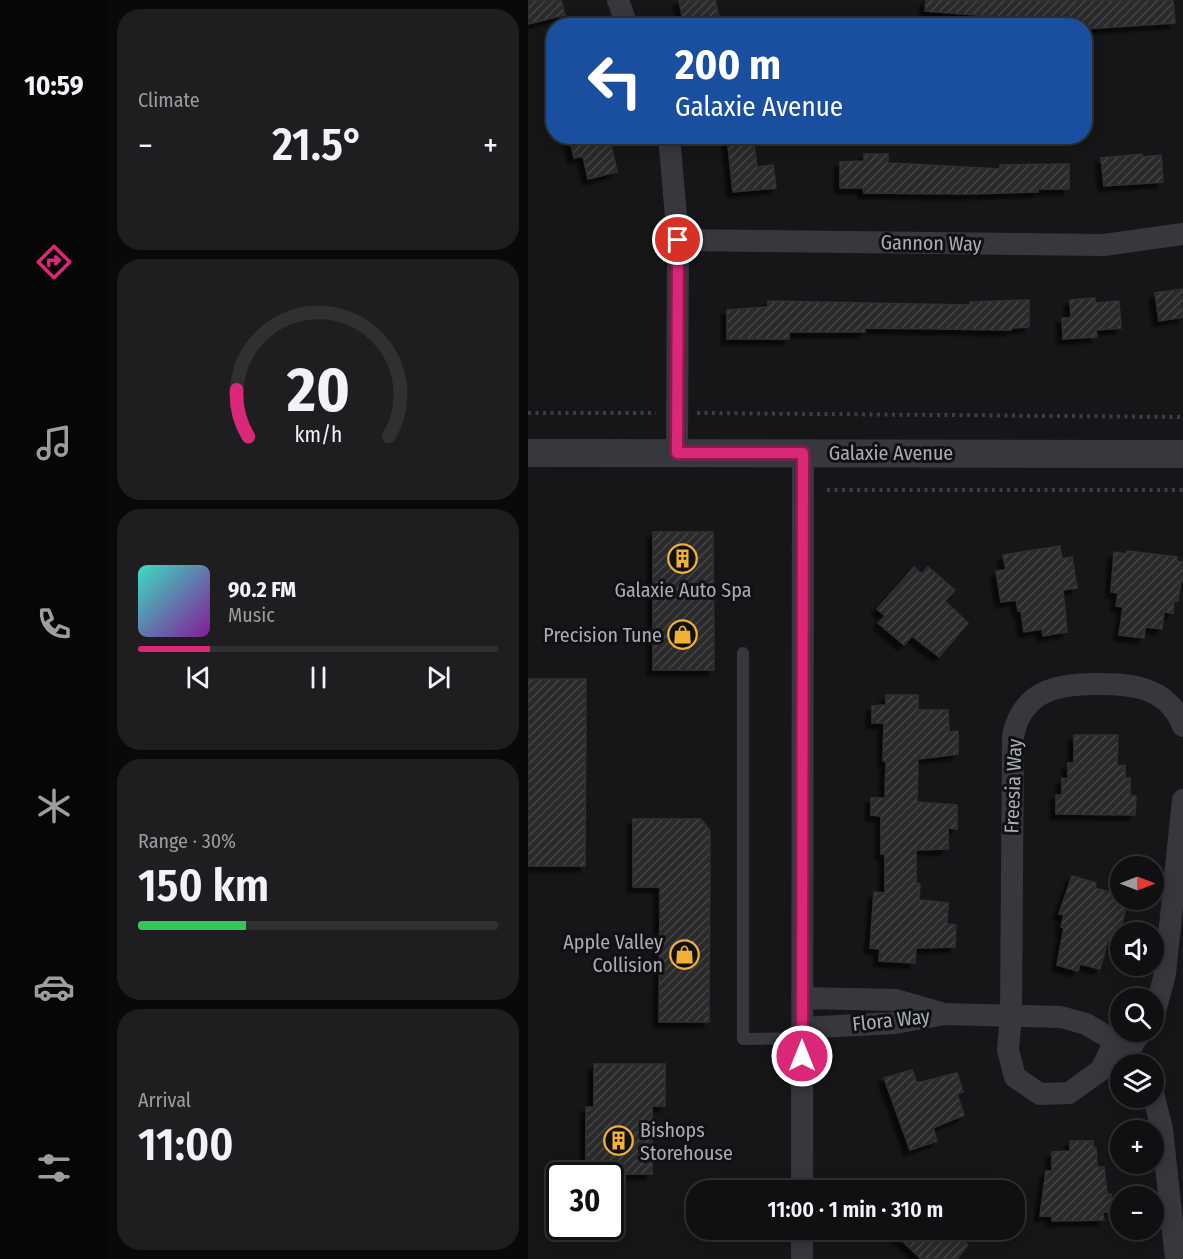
<!DOCTYPE html>
<meta charset="utf-8">
<style>
body{margin:0;font-family:"Fira Sans Condensed",sans-serif;background:#1e1e20;color:#f1f3f6;height:100vh;display:flex;flex-direction:column;font-size:22px;white-space:nowrap}
*{box-sizing:border-box;margin:0}
p{font-size:20px;color:#9c9d9f}
.icon{flex:none;width:33px;height:33px;fill:none;stroke:currentColor;stroke-width:2;stroke-linecap:round;stroke-linejoin:round}
.map{position:relative;flex:1;overflow:hidden}
.side{display:flex;flex-direction:column;gap:9px;padding:9px;background:#09090a;width:420px}
.side>*{flex:none}
.banner{position:absolute;left:18px;top:18px;width:546px;height:126px;border-radius:24px;box-shadow:0 3px 15px #0003,0 0 0 2px #303032;background:#1a4fa0;color:#fff;overflow:hidden}
.needle{width:39px;rotate:90deg}
.buttons{position:absolute;left:582px;top:856px;display:grid;gap:12px}
.buttons a{display:grid;place-items:center;width:54px;height:54px;border-radius:50%;background:#101012;box-shadow:0 3px 15px #0003,0 0 0 2px #303032;font-size:30px}
.speed{position:absolute;left:18px;top:1162px;display:flex;gap:12px;font-size:30px;font-weight:700;text-align:center}
.speed>*{display:grid;place-content:center;width:78px;height:78px;border-radius:50%;background:#101012;box-shadow:0 3px 15px #0003,0 0 0 2px #303032;line-height:1}
.speed .limit{border:3px solid #111;border-radius:9px;background:#fff;color:#111}
.pin{position:absolute;display:grid;place-items:center;width:51px;height:51px;color:#fff;margin:-26px;border:3px solid #fff;border-radius:50%;box-shadow:0 2px 6px #0007}
.me{position:absolute;width:66px;margin:-33px;rotate:0deg;stroke-linejoin:round;filter:drop-shadow(0 0 4px #0008)}
.turn{display:flex;align-items:center;gap:21px;height:126px;padding:0 30px;font-size:27px}
.turn .icon{width:78px;height:78px;stroke-width:2.5}
.turn b{display:block;font-size:42px;line-height:51px}
.big{font-size:45px;font-weight:600;line-height:1.1}
.side .card{flex:1;display:flex;flex-direction:column;justify-content:center;gap:9px;min-width:0;padding:0 21px;border-radius:24px;background:#1e1e20}
.side .dial{align-items:center;gap:0}
.dial svg{height:156px;overflow:visible;fill:none;stroke:#303032;stroke-width:7;stroke-linecap:round;text-anchor:middle}
.dial text{fill:#f1f3f6;stroke:none}
.song{display:flex;align-items:center;gap:18px}
.cover{width:72px;height:72px;border-radius:9px;background:linear-gradient(135deg,hsl(170 70% 55%),hsl(290 70% 35%))}
.played{height:6px;border-radius:3px;background:linear-gradient(90deg,#db2777 20%,#303032 20%)}
.keys{display:flex;justify-content:space-around;direction:ltr}
.heat{display:flex;justify-content:space-between;align-items:center;font-size:33px;direction:ltr}
.charge{height:9px;border-radius:4px;background:linear-gradient(90deg,#34c759 30%,#303032 0)}
.trip{position:absolute;left:158px;top:1180px;width:339px;height:60px;border-radius:24px;background:#101012;box-shadow:0 3px 15px #0003,0 0 0 2px #303032;font-weight:600;line-height:60px;text-align:center}
main{display:flex;flex:1;min-height:0}
.dock{display:flex;flex-direction:column;width:108px;justify-content:space-around;align-items:center;background:#060607;color:#9c9d9f}
.dock .icon{width:42px;height:42px}
.dock .selected{color:#db2777}
.dock b{font-size:27px;color:#f1f3f6}
.map>svg:first-child{display:block}
.building{fill:url(#building-hatch);stroke:#303034;stroke-width:1.5;filter:url(#shadow)}
.lines{fill:none;stroke-linecap:round;stroke-linejoin:round}
.path{stroke:#3d3f44;stroke-width:4;stroke-dasharray:3 4.5;stroke-linecap:butt}
.service{stroke:#37383d;stroke-width:12}
.minor{stroke:#37383d;stroke-width:22}
.tertiary{stroke:#37383d;stroke-width:28}
.route-casing{stroke:#8e194d;stroke-width:15}
.route{stroke:#db2777;stroke-width:10}
.labels{text-anchor:middle;stroke-width:6;stroke-linejoin:round;paint-order:stroke}
.street-label{font-size:20px;fill:#a8adb8;stroke:#111113}
.poi-label{font-size:20px;fill:#a8adb8;stroke:#111113;text-anchor:end}
</style>
<main>
<nav class="dock">
<b>10:59</b>
<svg class="icon selected" aria-label="directions" viewBox="0 0 24 24"><path d="M12 3l9 9-9 9-9-9zM9 14v-3h6M13 9l2 2-2 2"/></svg>
<svg class="icon" aria-label="music" viewBox="0 0 24 24"><path d="M9 18V5l10-2v13"/><circle cx="6" cy="18" r="3"/><circle cx="16" cy="16" r="3"/></svg>
<svg class="icon" aria-label="phone" viewBox="0 0 24 24"><path d="M5 4h4l2 5-3 2q2 4 5 5l2-3 5 2v4C11 20 4 13 5 4z"/></svg>
<svg class="icon" aria-label="climate" viewBox="0 0 24 24"><path d="M12 3v18M4 7l16 10M4 17L20 7"/></svg>
<svg class="icon" aria-label="car" viewBox="0 0 24 24"><path d="M5 17H2v-5l4-1 3-4h7l3 4 3 1v5h-3M9 17h6M6 11h13"/><circle cx="7" cy="17" r="2"/><circle cx="17" cy="17" r="2"/></svg>
<svg class="icon" aria-label="filters" viewBox="0 0 24 24"><path d="M4 7h16M4 17h16"/><circle cx="9" cy="7" r="2"/><circle cx="15" cy="17" r="2"/></svg>
</nav>
<section class="side">
<div class="card"><p>Climate</p>
<div class="heat"><a>−</a><b class="big">21.5°</b><a>+</a></div>
</div>
<div class="card dial"><svg viewBox="0 0 100 80">
<path d="M14 69A42 42 0 1 1 86 69"/>
<path d="M14 69A42 42 0 0 1 8 45" stroke="#db2777"/>
<text x="50" y="56" font-size="32" font-weight="700">20</text>
<text x="50" y="72" font-size="11">km/h</text>
</svg></div>
<div class="card">
<div class="song"><i class="cover"></i><div><b>90.2 FM</b><p>Music</p></div></div>
<div class="played"></div>
<div class="keys"><svg class="icon" aria-label="previous" viewBox="0 0 24 24"><path d="M18 5L8 12l10 7zM5 5v14"/></svg><svg class="icon" aria-label="pause" viewBox="0 0 24 24"><path d="M8 5v14M16 5v14"/></svg><svg class="icon" aria-label="next" viewBox="0 0 24 24"><path d="M6 5l10 7-10 7zM19 5v14"/></svg></div>
</div>
<div class="card"><p>Range · 30%</p><b class="big">150 km</b><div class="charge"></div></div>
<div class="card"><p>Arrival</p><b class="big">11:00</b></div>
</section>
<div class="map">
<svg width="655" height="1259" viewBox="0 0 655 1259">
<defs>
<pattern id="building-hatch" width="6" height="6" patternUnits="userSpaceOnUse" patternTransform="scale(1.5)"><rect width="6" height="6" fill="#29292c"/><path d="M-1 1l2-2M0 6l6-6M5 7l2-2" fill="none" stroke="#454548"/></pattern>
<filter id="shadow"><feDropShadow dx="-5.5" dy="5.5" stdDeviation="1.5" flood-color="#0009"/></filter>
</defs>
<rect width="100%" height="100%" fill="#161618"/>
<!-- building -->
<path class="building" d="M0 0H33L37 15 0 24Z
M151 0H187L193 26H156Z
M398 0H645L647 23 556 29V26H501V19L397 11Z
M41 136H81L89 172 60 179 55 156 46 158Z
M199 136H225L229 167 245 165 248 188 205 192Z
M336 154H360V163L472 169V165L541 164V189H510V192L436 194 336 193 335 188H312V162L336 161Z
M614 154V157L633 155 635 182 576 186 573 158Z
M655 289V317L631 321 627 293Z
M567 298V303L591 301 593 328 568 330 569 337 535 339 534 318H543L542 300Z
M501 300V327L483 328V330L337 328V332H261V339H199V310L240 307V301L442 305V302Z
M125 532H185L186 670H125Z
M532 546 534 559 544 557 549 588 535 590 539 632 515 636 514 629 496 632 493 611H490L488 600 473 602 468 571 478 570 475 555Z
M599 551 649 557V561L655 562V581L653 580 650 601 646 600 645 613 636 612 634 629 617 627 616 638 591 635 595 607 588 606 590 593 583 592 586 552 598 554Z
M386 567 394 574 400 567 427 590 417 601 440 623 411 657 384 636 376 645 350 623 357 616 349 609Z
M0 679H58L57 866H0Z
M358 695H390V710H420L421 732 430 731V754L390 759 389 802 429 805V829L420 828V849L388 850V884H392L391 900 420 903 419 924 428 925 427 947 388 948 387 963 351 961 352 949 342 948 346 892 357 893V854H353V816L343 815V798H357L358 761H355L356 723H344V706L358 705Z
M546 735H590L589 766 597 765V778H602V796H608L607 815 528 814V795H534V778L540 779V763H546Z
M105 819H173L182 831 181 1022H131L132 887H105Z
M544 876 568 883 567 888 592 895V906L598 908 592 931 586 929 584 940H580L572 969 552 964 550 971 529 965 536 927H533L536 915 531 914Z
M66 1064H137V1106H124V1174H58V1107H66Z
M384 1070 389 1083 429 1073 435 1092 429 1094 436 1115 405 1128 409 1141 382 1150 356 1078Z
M542 1141H565V1148H568L569 1167H576L579 1194H583V1212H575L576 1220 524 1221V1216H512L518 1171H524V1152L542 1151Z
M363 1230H450L437 1242 440 1245 429 1259H393Z"/>
<g class="lines">
<!-- path -->
<path class="path" d="M0 413H128
M169 413 655 417
M299 490H655"/>
<!-- service -->
<path class="service" d="M215 653V1039L274 1038"/>
<!-- minor -->
<path class="minor" d="M90 0 99 26
M141 136 150 240 149 453
M150 240 576 245 655 234
M274 998 368 1000 413 1013
M626 1015 637 974 655 800
M274 1028 367 1023 417 1014 533 1017 558 1024 587 1041 609 1065
M587 1041 573 1070 541 1093 512 1094 487 1077 480 1050 483 1014 485 736C495 688 533 683 575 684 609 684 641 690 655 726
M599 1053 613 1032
M626 1097 634 1129 648 1259
M274 1191 275 453
M274 1230V1259"/>
<!-- tertiary -->
<path class="tertiary" d="M0 453 655 454"/>
</g>
<g class="lines">
<defs>
<path id="route" d="M150 240 149 453H275L274 1056"/>
</defs>
<!-- route casing -->
<use href="#route" class="route-casing"/>
<!-- route -->
<use href="#route" class="route"/>
</g>
<!-- icons -->
<defs>
<symbol id="building-ring" viewBox="-11 -11 22 22"><circle r="9.5" fill="#111113" stroke="#f2b134" stroke-width="1.5"/><path d="M-4-6H4V6H1V3H-1V6H-4ZM-2.5-4.3h1.7v1.8h-1.7ZM.8-4.3h1.7v1.8H.8ZM-2.5-1h1.7V.8h-1.7ZM.8-1h1.7V.8H.8Z" fill="#f2b134"/></symbol>
<symbol id="shop-ring" viewBox="-11 -11 22 22"><circle r="9.5" fill="#111113" stroke="#f2b134" stroke-width="1.5"/><path d="M-5-2.5h2.3a2.7 3.5 0 0 1 5.4 0H5L5.5 6h-11ZM-1.5-2.5h3a1.5 2.3 0 0 0-3 0Z" fill="#f2b134"/></symbol>
</defs>
<g fill-rule="evenodd">
<use href="#building-ring" x="138" y="542" width="33" height="33"/>
<use href="#shop-ring" x="138" y="618" width="33" height="33"/>
<use href="#shop-ring" x="140" y="938" width="33" height="33"/>
<use href="#building-ring" x="74" y="1124" width="33" height="33"/>
</g>
<g class="labels">
<!-- street labels -->
<g class="street-label">
<text transform="translate(403 243) rotate(1)" y="7">Gannon Way</text>
<text x="363" y="460">Galaxie Avenue</text>
<text transform="translate(485 786) rotate(-88)" y="7">Freesia Way</text>
<text transform="translate(363 1020) rotate(-6)" y="7">Flora Way</text>
</g>
<!-- poi labels -->
<g class="poi-label">
<text x="155" y="597" text-anchor="middle">Galaxie Auto Spa</text>
<text x="134" y="642">Precision Tune</text>
<text x="135" y="949">Apple Valley<tspan x="135" dy="23">Collision</tspan></text>
<text x="112" y="1137" text-anchor="start">Bishops<tspan x="112" dy="23">Storehouse</tspan></text>
</g>
</g>
</svg>
<div class="buttons">
<a><svg class="needle" viewBox="-14 -14 28 28"><path d="M0-13l5 13h-10z" fill="#e53935"/><path d="M0 13l5-13h-10z" fill="#9c9d9f"/></svg></a>
<a><svg class="icon" aria-label="sound" viewBox="0 0 24 24"><path d="M4 9h4l5-4v14l-5-4H4zM17 9q2 3 0 6"/></svg></a>
<a><svg class="icon" aria-label="search" viewBox="0 0 24 24"><circle cx="10" cy="10" r="6"/><path d="M15 15l6 6"/></svg></a>
<a><svg class="icon" aria-label="layers" viewBox="0 0 24 24"><path d="M12 4l9 5-9 5-9-5zM3 14l9 5 9-5"/></svg></a>
<a>+</a>
<a>−</a>
</div>
<div class="speed"><div class="limit">30</div></div>
<div class="pin" style="left:150px;top:240px;background:#d93025"><svg class="icon" aria-label="arrive" viewBox="0 0 24 24"><path d="M6 21V4h12l-3 4 3 4H6"/></svg></div>
<svg class="me" style="left:274px;top:1056px" viewBox="-20 -20 40 40"><circle r="17" fill="#db2777" stroke="#fff" stroke-width="3"/><path d="M0-11L8 9 0 5-8 9z" fill="#fff"/></svg>
<div class="trip">11:00 · 1 min · 310 m</div>
<div class="banner">
<div class="turn"><svg class="icon" aria-label="left" viewBox="0 0 24 24"><path d="M17 20v-9H6M10 6l-5 5 5 5"/></svg><div><b>200 m</b>Galaxie Avenue</div></div>
</div>
</div>
</main>
